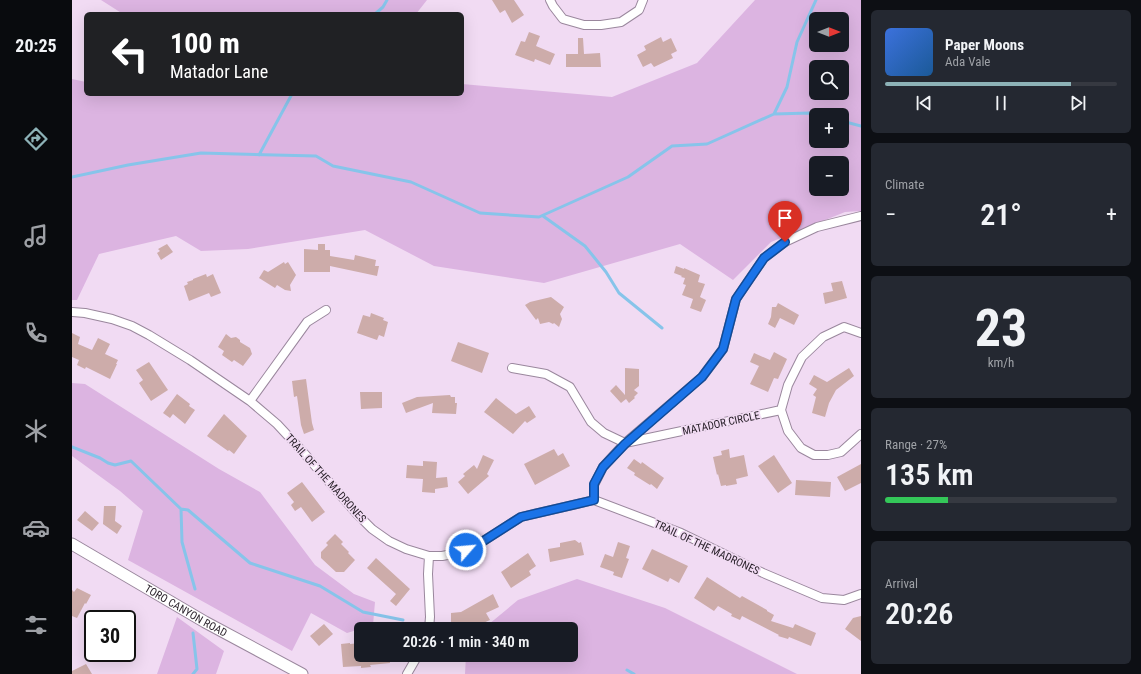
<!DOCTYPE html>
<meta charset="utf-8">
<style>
body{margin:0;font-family:"Roboto Condensed",sans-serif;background:#242831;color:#f1f3f6;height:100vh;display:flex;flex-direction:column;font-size:15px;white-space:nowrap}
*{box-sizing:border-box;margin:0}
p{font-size:13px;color:#9ea1a6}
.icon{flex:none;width:22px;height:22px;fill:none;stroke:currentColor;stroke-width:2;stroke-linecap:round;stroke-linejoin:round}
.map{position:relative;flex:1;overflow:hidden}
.drawer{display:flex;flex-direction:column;gap:10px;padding:10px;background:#0d0f14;width:280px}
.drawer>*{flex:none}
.hud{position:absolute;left:12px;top:12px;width:380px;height:84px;border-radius:6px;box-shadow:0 4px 16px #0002;background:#202124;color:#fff;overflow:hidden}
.needle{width:26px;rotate:90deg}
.fabs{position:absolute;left:737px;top:12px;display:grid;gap:8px}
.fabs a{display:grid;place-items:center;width:40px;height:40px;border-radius:6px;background:#171b24;box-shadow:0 4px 16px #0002;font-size:20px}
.speed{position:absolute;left:12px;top:610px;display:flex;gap:8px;font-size:20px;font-weight:700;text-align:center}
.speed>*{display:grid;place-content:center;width:52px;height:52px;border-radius:50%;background:#171b24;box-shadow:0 4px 16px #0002;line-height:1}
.speed .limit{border:2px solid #111;border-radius:6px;background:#fff;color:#111}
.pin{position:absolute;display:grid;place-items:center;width:34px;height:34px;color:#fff;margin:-41px -17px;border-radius:50% 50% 50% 0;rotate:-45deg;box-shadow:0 0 4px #0007}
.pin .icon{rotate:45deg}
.me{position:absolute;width:44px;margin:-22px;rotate:63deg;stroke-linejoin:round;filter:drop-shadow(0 0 3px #0008)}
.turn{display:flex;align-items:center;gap:14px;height:84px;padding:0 20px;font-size:18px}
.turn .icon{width:52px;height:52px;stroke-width:2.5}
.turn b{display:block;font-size:28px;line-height:34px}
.big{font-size:30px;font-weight:600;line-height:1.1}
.drawer .widget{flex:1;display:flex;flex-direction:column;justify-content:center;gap:6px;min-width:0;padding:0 14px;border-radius:6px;background:#242831}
.drawer .dial{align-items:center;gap:0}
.dial b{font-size:52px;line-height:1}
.song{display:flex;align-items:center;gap:12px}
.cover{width:48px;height:48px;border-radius:6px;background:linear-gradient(135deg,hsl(220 70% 55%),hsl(210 70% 35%))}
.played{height:4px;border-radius:2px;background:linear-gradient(90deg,#8db2b7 80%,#363941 80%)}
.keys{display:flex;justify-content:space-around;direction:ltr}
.heat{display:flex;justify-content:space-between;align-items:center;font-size:22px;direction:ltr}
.charge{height:6px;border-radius:3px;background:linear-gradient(90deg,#34c759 27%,#363941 0)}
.trip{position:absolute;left:282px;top:622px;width:224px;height:40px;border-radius:6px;background:#171b24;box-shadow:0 4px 16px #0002;font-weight:600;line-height:40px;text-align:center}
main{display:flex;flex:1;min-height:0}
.tab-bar{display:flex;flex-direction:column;width:72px;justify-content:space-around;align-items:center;background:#090b0e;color:#9ea1a6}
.tab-bar .icon{width:28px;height:28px}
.tab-bar .active{color:#8db2b7}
.tab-bar b{font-size:18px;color:#f1f3f6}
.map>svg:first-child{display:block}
.green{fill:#dcb4e1;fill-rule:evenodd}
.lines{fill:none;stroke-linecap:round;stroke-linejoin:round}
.stream{stroke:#87c4ea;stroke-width:3}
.building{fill:#cdacaa}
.street-casing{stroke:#9a879d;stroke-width:10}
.secondary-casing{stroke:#9a879d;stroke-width:13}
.street{stroke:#fff;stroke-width:8}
.secondary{stroke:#fff;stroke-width:11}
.route-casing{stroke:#114b97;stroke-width:10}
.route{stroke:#1a73e8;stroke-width:7}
.labels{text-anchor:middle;stroke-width:3.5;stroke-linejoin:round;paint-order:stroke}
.street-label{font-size:11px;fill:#261e27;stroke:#f1dbf3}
</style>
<main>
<nav class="tab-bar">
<b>20:25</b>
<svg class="icon active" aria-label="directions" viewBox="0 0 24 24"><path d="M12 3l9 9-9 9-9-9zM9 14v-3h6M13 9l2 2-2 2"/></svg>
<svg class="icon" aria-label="music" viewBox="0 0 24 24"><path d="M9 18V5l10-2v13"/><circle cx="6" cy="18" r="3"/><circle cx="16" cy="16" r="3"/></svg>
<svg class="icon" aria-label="phone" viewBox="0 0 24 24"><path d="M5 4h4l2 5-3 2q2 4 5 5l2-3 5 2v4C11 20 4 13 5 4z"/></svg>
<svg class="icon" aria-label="climate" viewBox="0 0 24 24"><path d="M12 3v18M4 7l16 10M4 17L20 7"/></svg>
<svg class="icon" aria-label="car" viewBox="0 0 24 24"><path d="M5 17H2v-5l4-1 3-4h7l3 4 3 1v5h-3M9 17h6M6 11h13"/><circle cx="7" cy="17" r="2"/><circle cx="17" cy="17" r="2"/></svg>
<svg class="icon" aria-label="filters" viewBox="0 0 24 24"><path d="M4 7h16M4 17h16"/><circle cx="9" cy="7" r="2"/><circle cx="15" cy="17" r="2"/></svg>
</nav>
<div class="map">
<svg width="789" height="674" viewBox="0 0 789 674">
<rect width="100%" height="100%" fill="#f1dbf3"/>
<!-- green -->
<path class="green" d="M29 0H355L344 14H51Z
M683 0H789V211L773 212 699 242 661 280 608 244 472 283 362 266 293 230 176 249 129 251 104 236 27 254 5 300H0V79L14 82V94H390V84L540 97 625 63ZM744 19H770V45H744ZM744 67H770V93H744ZM744 115H770V141H744ZM744 163H770V189H744Z
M0 383 13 384 147 469 188 492 243 565 282 594 303 602 301 625 275 633 239 613 220 651 56 560 71 511 48 491 0 456Z
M505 579 593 608 725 674H393L394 655H499V629H411L446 600Z
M105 617 152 651 144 674H85Z"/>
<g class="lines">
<!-- stream -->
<path class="stream" d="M303 14 311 7 315 0
M702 114 715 87 725 42 744 0
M770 121 789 126
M187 155 220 94
M0 177 56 165 129 153 244 156 261 166 339 182 408 213 467 217 556 177 600 146 635 144 702 114 738 113 747 115
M471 216 513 246 534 272 547 293 590 328
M0 447 28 458 36 463 43 465 59 461 109 509 110 542 123 589
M109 509 116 510 178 563 248 586 291 612 331 620
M121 633 125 669 121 674
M555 670 562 674"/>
</g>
<!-- building -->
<path class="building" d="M420 0H442L452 15 440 23 433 10 428 13Z
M457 32 468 36 464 46 483 54 478 65 463 59 462 62 443 55 449 41 453 42Z
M589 37 591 42 599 38 605 51 599 54 601 58 582 67 579 63 571 67 565 55 574 50 572 46Z
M506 38H511L512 54 528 53 529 67H494V54H506Z
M95 244 101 252 89 260 85 253 88 251 86 249Z
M246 244H253V250H258V256L282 260 283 255 304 260 303 266H307L305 276 258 266V272H232V249L246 250Z
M212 262 213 264 216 262 224 275 218 285 219 291 213 290 205 285 203 288 187 278 192 270 196 272Z
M604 266 612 269V268L628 275 626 282 633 284 628 297 634 300 629 312 618 308 621 299 610 295 614 285 611 284 613 278 609 277 610 276 602 273Z
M134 274 135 277 141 274 149 293 139 297 137 293 117 301 112 286 116 284 115 282 121 280V279Z
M770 281 775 298 753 304 751 293 761 291 759 283Z
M479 297 492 307 488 314 490 319 487 327 482 323 481 324 477 322 468 324 466 318 464 320 453 305 458 302Z
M706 303 727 315 722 325 708 318 703 328 696 324 699 317 700 307H704Z
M299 313 312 318 311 320 316 322 312 337 307 335 305 340 285 333 291 315 298 317Z
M0 333 8 337 6 344 20 350 26 338 38 344 33 354 46 360 44 364H45L38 379 14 367 13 369 5 365 7 360 0 357Z
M154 334 159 338 164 337 168 340V342L178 348 180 354 171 366 162 360 160 362 150 355 152 351 146 347Z
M386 342 417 353 410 373 379 361Z
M702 352 715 359 706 379 702 378 696 392 678 384 687 366 678 362 682 353 698 360Z
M77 362 96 390 79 401 67 383 71 380 64 370Z
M553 368 567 369V386L562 390 566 393 562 397 563 398 557 403 554 399 549 403 538 391 544 385 553 395Z
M777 368 782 376 764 390 757 403 753 417 740 413 744 397 741 395 745 389 737 384 742 375 755 382Z
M234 379 240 423 242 430 232 434 229 425 225 396 222 397 220 381Z
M288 392H310V408L289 409Z
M105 394 118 404 117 406 123 410 113 424 101 414 98 418 91 413Z
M378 395 379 397H383V403H385L384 414 360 413 361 403 334 413 330 403 345 397Z
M424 398 444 414 457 406 464 417 455 423 453 421 441 434 412 412Z
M152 414 175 436 162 454 157 450 156 451 135 436Z
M482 449 486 456 491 453 498 466 463 485 452 464Z
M657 449 658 458 672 455 676 476 664 479 665 484 654 486V485L649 486 646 474 645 475 641 457 650 455 649 451Z
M411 455 422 460 415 474 417 476 396 494 386 482 393 476 391 474 402 465 405 469Z
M702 455 720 483 706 493 686 466Z
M562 459 569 464 570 462 592 478 585 489 579 484 578 485 562 475 563 473 555 468Z
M351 461 365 462 364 478 375 477 376 487 363 489V493L350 492 351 479 334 478 335 465 351 466Z
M789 464V483L773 491 765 477Z
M724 480 759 482 758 497 723 495Z
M230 482 253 512 240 522 229 507 223 511 219 505 222 502 215 493Z
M32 506H44L43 521 50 526 45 534 31 524Z
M13 511 27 523 20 531 5 520Z
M263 534 271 542 269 544 277 552 276 553 283 560 272 572H264L249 558V552L256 545 254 543Z
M503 540 507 543 509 542 512 555 478 562 476 549 488 547V543Z
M546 542 558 546 554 558 557 559 550 578 541 575 542 572 528 567 533 554 541 557Z
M580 549 616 566 607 583 598 578 596 582 570 569Z
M456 553 464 566 457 571 459 575 439 588 429 572Z
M304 558 338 589 324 606 318 601 324 594 295 568Z
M635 577 668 598 670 596 695 610V611L702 615 699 621 721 628 723 624 744 633 739 646 717 637 716 639 706 636 707 635 670 616 668 620 659 616 660 614 646 606 642 611 622 598Z
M5 588 19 595 14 604 13 603 5 618 0 616V590L2 592Z
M421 594 427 607 414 613 418 620 407 625 406 623 394 628 379 629V613L389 612Z
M789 616V641L773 629 781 618Z
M252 624 261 634 247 646 238 636Z
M278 643V644L289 643V655H317L318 663 298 665 299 667 289 668V666L271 667 269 644Z
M14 664 20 674H0V671Z"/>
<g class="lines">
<defs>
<path id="street" d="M478 0 481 6 491 19 512 25H529L549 22 567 10 571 0
M0 312 13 313 40 319 60 326 77 335 118 360 178 401 205 424 231 452 285 514 300 529 317 541 334 549 357 556H370L386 553 402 547 449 517 522 500 609 533 691 573 750 598 772 600 789 594
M789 333 772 327 751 337 730 357 716 385 709 410 716 431 729 448 742 455H756L769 452 789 434
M440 368 474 374 498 387 519 422 532 433 553 443 630 377 651 349 664 299 692 258 713 242 745 227 789 216
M178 401 235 322 254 310
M522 500V485L531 467 553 443 709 410
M357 556 356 574 358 617 357 629
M335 674 346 655"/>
<g id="secondary">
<path id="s1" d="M0 544 133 622 230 674"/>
</g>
</defs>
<!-- street casing -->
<use href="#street" class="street-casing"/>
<!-- secondary casing -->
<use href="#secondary" class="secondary-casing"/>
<!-- street -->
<use href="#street" class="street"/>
<!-- secondary -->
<use href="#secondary" class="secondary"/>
</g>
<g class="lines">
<defs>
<path id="route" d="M394 550 402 547 449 517 522 500V484L531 467 553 444 630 377 651 349 664 299 692 258 713 242"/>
</defs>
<!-- route casing -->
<use href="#route" class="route-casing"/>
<!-- route -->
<use href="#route" class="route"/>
</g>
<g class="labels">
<!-- street labels -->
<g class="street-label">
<text transform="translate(649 423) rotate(-12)" y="4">MATADOR CIRCLE</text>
<text transform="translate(254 478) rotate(48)" y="4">TRAIL OF THE MADRONES</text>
<text transform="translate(635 547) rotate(25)" y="4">TRAIL OF THE MADRONES</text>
<text dy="4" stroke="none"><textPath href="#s1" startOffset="132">TORO CANYON ROAD</textPath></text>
</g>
</g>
</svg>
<div class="fabs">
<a><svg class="needle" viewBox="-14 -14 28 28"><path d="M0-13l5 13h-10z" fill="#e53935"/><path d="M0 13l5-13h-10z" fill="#9ea1a6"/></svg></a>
<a><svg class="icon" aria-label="search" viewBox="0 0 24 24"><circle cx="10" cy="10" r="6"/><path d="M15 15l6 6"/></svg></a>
<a>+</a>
<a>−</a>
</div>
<div class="speed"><div class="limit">30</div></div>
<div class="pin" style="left:713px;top:242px;background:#d93025"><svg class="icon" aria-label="arrive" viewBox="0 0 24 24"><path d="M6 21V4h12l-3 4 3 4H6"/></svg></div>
<svg class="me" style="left:394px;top:550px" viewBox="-20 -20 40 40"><circle r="17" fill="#1a73e8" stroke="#fff" stroke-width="3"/><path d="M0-11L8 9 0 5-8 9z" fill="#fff"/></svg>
<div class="trip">20:26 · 1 min · 340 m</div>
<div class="hud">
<div class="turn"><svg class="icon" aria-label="left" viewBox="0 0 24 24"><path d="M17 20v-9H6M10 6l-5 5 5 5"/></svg><div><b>100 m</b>Matador Lane</div></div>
</div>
</div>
<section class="drawer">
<div class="widget">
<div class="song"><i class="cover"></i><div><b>Paper Moons</b><p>Ada Vale</p></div></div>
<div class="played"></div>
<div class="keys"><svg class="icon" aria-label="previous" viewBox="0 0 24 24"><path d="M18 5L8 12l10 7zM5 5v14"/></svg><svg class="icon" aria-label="pause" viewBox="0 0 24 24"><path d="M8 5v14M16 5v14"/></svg><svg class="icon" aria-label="next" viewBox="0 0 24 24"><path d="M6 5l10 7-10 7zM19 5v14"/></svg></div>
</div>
<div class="widget"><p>Climate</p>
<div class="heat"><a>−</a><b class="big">21°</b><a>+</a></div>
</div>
<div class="widget dial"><b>23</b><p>km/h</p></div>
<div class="widget"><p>Range · 27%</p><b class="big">135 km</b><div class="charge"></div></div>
<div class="widget"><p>Arrival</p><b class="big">20:26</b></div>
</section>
</main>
